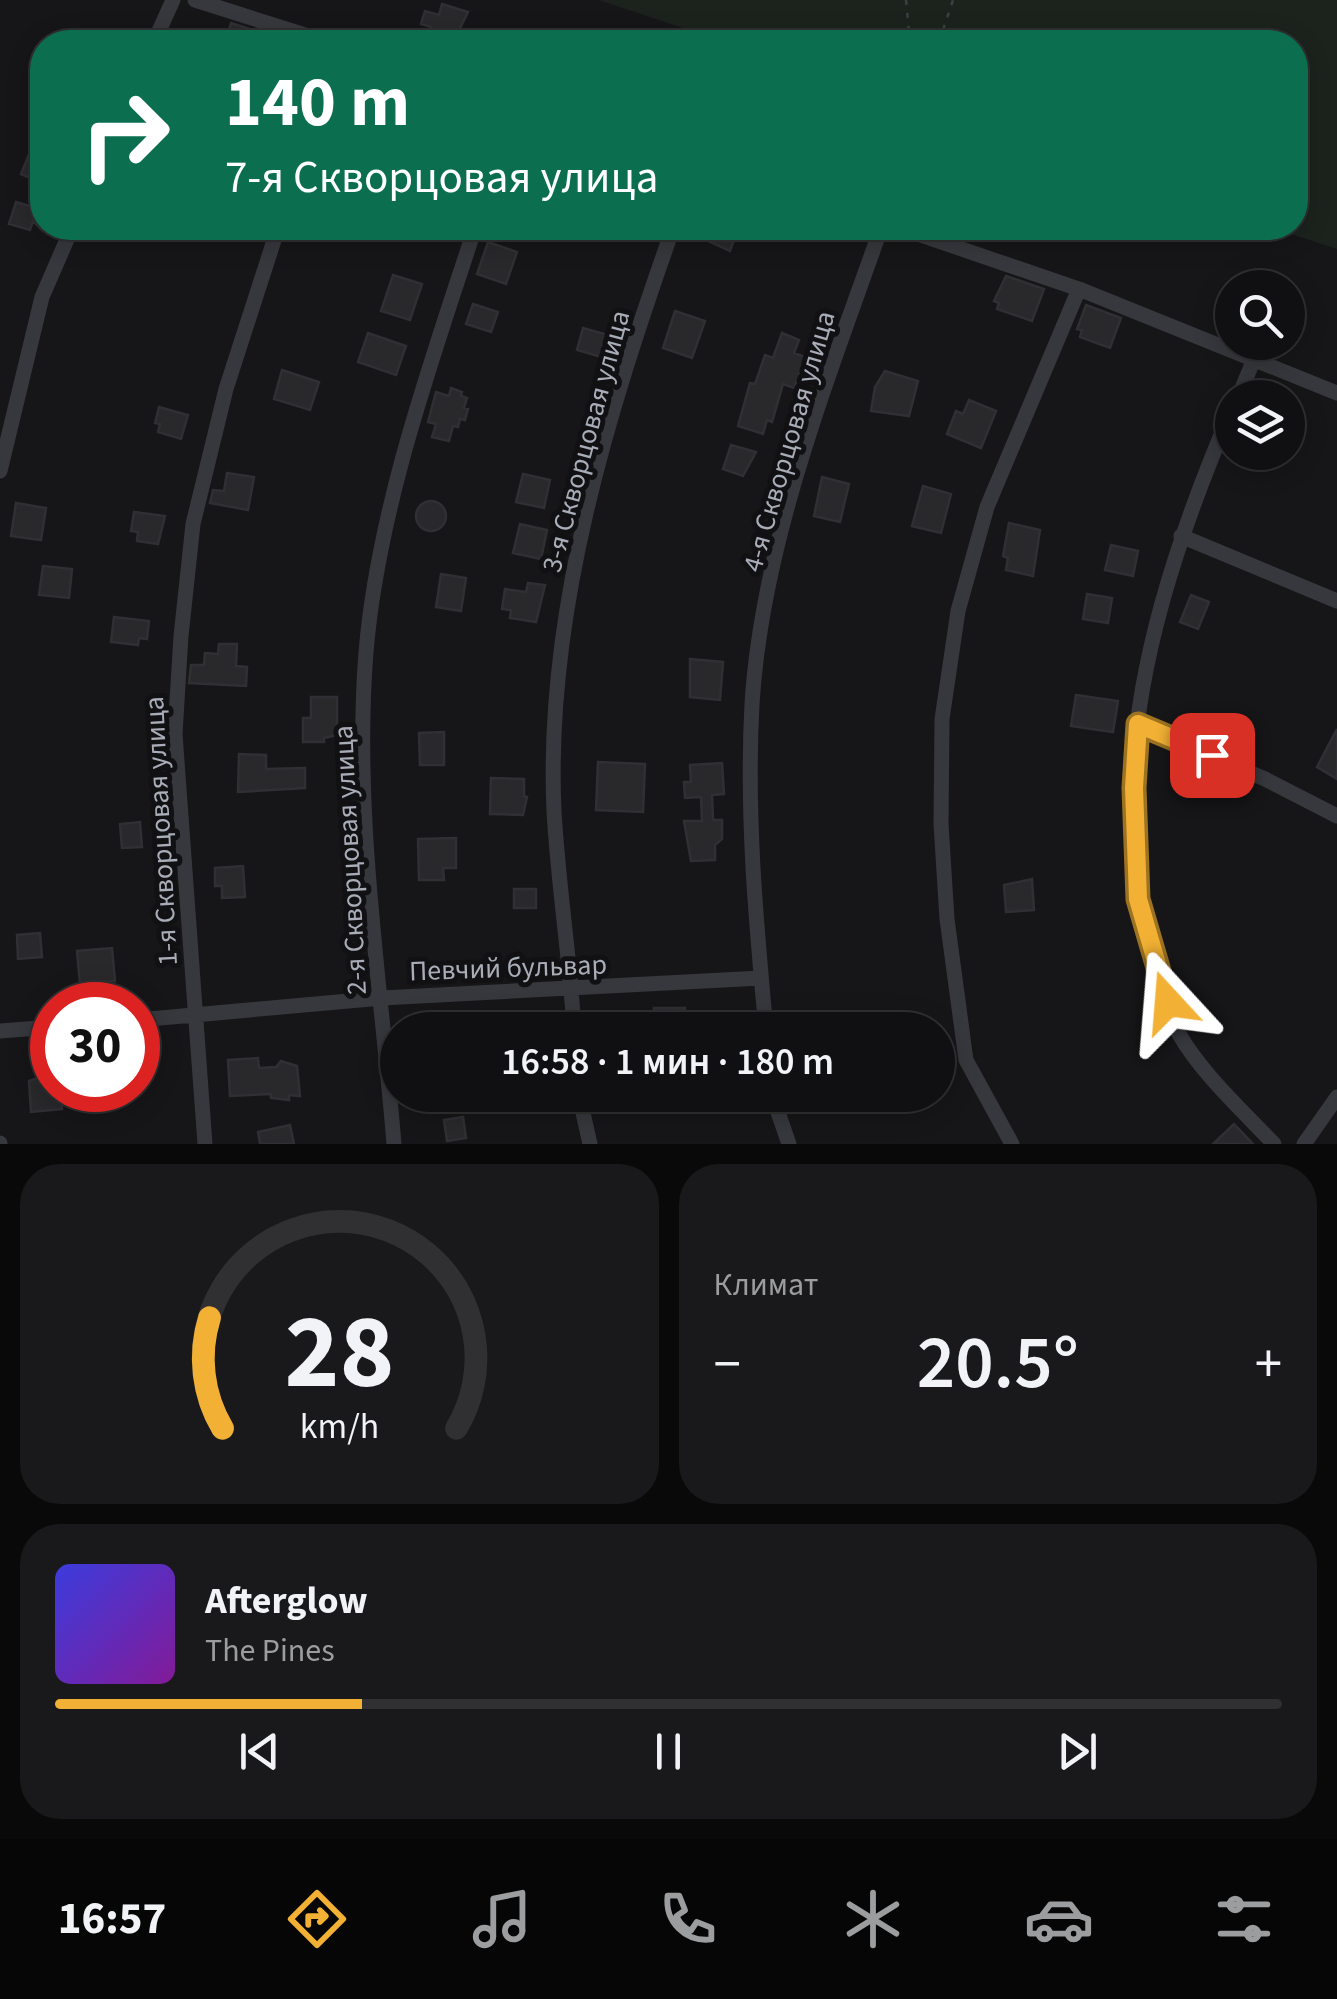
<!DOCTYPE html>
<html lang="ru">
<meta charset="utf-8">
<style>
body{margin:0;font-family:"Source Sans 3",sans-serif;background:#19191b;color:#f1f3f6;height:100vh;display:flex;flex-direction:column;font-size:38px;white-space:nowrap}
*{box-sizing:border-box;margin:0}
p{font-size:32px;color:#9c9d9f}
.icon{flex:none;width:55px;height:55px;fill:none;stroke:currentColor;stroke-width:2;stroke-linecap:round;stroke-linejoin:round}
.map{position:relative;height:1144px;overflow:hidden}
.drawer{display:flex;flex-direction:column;gap:20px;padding:20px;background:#09090a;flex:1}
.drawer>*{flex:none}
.guide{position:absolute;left:30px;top:30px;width:1278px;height:210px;border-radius:40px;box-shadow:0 5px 25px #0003,0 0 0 2px #303032;background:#0b6e4f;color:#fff;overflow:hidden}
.tools{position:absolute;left:1215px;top:270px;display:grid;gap:20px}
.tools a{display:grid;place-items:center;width:90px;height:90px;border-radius:50%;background:#101012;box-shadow:0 5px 25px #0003,0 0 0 2px #303032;font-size:50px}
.speed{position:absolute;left:30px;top:982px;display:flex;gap:20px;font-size:50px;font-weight:700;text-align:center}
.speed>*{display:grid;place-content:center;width:130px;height:130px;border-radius:50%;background:#101012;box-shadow:0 5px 25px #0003,0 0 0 2px #303032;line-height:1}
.speed .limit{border:15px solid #d22;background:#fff;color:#111}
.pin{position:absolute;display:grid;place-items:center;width:85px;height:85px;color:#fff;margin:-42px;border-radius:20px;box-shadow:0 5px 15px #0006}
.me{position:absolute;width:110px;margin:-55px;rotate:341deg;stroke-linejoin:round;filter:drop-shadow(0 0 8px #0008)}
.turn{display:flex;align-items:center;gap:35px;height:210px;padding:0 30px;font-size:45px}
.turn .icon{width:130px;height:130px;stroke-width:2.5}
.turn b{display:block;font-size:70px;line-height:85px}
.big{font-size:75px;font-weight:600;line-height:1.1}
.drawer .card{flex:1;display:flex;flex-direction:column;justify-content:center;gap:15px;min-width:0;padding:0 35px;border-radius:40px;background:#19191b}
.drawer .dial{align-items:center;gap:0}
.dial svg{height:260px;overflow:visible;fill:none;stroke:#303032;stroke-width:7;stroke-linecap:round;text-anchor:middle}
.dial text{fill:#f1f3f6;stroke:none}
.song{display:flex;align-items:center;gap:30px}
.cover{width:120px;height:120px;border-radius:15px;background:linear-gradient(135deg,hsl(240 70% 55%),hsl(290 70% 35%))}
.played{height:10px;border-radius:5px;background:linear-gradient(90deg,#f2b134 25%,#303032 25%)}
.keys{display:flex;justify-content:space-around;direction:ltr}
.heat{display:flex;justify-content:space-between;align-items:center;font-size:55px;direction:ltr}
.drawer .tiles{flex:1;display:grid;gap:20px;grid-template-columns:1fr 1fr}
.card:last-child{grid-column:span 2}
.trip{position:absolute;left:380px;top:1012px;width:575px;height:100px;border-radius:50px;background:#101012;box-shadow:0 5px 25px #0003,0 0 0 2px #303032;font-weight:600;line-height:100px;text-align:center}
.dock{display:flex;height:160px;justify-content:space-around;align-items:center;background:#060607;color:#9c9d9f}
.dock .icon{width:70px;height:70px}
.dock .current{color:#f2b134}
.dock b{font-size:45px;color:#f1f3f6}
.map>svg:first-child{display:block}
.green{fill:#1c231d}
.building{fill:#29292c;stroke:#303034;stroke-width:2.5}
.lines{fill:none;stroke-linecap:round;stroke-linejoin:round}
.path{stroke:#3d3f44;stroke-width:2.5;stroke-dasharray:5 8;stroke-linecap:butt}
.street{stroke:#37383d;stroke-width:15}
.route-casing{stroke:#9d7322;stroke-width:25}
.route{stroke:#f2b134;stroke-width:18}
.labels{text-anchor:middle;stroke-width:10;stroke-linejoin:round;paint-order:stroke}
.street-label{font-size:28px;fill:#a8adb8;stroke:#111113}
</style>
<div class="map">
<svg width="1337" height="1144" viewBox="0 0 1337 1144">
<rect width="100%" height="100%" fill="#161618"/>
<!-- green -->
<path class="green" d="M599 0H1337V249L1273 228H1295V42H725Z"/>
<!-- building -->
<path class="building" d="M442 4 468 12 453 42 428 37 431 27 421 24 425 11 439 15Z
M231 23 290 42H226Z
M42 122V183L21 174Z
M16 202 42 210V230L33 221 30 230 9 224Z
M694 228H738L730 251 708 241 711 235Z
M488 242 517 252 506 284 477 274Z
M393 275 422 284 410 320 381 311Z
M1006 276 1044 289 1032 321 997 309 999 303 994 301Z
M473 304 498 312 491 332 466 324Z
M1086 305 1121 318 1110 348 1080 337 1082 330 1077 329Z
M675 311 705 321 692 358 663 348Z
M583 328 608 335 601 357 577 350Z
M368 333 406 346 396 375 358 362Z
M782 333 799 340 794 353 805 357 794 388 783 384 772 422 767 420 763 434 738 426 750 383 755 384 765 355 773 358Z
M282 370 319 382 310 410 274 399Z
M885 371 918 381 909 416 871 411 875 387Z
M451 388 462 392 461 396 467 398 464 408 468 409 465 420 460 419 458 427 453 426 449 441 432 437 436 424 428 422 436 392 449 396Z
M969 400 996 411 981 448 947 434 956 411 963 414Z
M159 407 188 415 181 439 158 432 160 424 155 423Z
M731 445 756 452 743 476 723 469Z
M227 473 254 477 248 510 210 503 213 490 224 491Z
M523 474 550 480 544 508 516 502Z
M822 477 849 484 840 522 814 516Z
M923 486 951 494 941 533 912 526Z
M416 516a15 15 0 1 1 30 0a15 15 0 1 1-30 0Z
M16 503 46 508 41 540 11 536Z
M134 512 165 516 158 544 137 541 138 532 131 531Z
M1009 523 1040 530 1033 576 1006 570 1008 558 1003 556Z
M520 524 547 530 541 559 513 553Z
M1111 545 1138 551 1133 576 1105 570Z
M43 566 72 569 69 598 39 595Z
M441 574 466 578 461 611 436 607Z
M528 583 545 585 536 622 510 618 511 610 502 609 505 589 526 592Z
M1087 594 1112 598 1108 623 1083 619Z
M1191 595 1209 602 1198 629 1180 622Z
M114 617 149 621 147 639 139 638 138 645 111 642Z
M219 644H237L236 666 247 667 246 686 189 683 191 665H204L205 653 218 654Z
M690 659 723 662 720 700 690 697Z
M1076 695 1118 701 1113 732 1071 726Z
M311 697H337V735L324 738V742H303V718H311Z
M1337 729V779L1317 767Z
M444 732V765H420L419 733Z
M239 754 266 755V769L305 768V788L238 792Z
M598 762 645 764 643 812 596 810Z
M722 763 724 794 712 795 713 820H722V839L715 845V860L691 861 684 821H702L701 797 685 798 684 782H691L690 765Z
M491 778 524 779V796L527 797 523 815 490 814Z
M140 822 142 847 122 848 120 824Z
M456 838V868H443L444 880H419L418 839Z
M243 866 245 897 222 898V886H215V868Z
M1032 879 1034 910 1006 912 1004 885Z
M514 889H536V908H514Z
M40 933 42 957 18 959 17 935Z
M112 948 115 981 80 984 77 951Z
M654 1008H685V1030H654Z
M258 1058 259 1068 276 1067 281 1061 297 1066 300 1096 289 1095V1100L271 1098V1094L230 1096 228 1060Z
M48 1075 52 1090H61L62 1109 31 1112 29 1081Z
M463 1117 466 1138 447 1141 444 1120Z
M1234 1124 1253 1144H1213Z
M290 1125 294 1144H260L258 1132Z"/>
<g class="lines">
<!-- path -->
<path class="path" d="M906 0 910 42
M939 42 953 0"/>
<!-- street -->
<path class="street" d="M195 0 327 42
M154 42 173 0
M900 228 1079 289 1337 393
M1238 398 1254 359
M1232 409C1156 585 1094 788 1159 977 1166 995 1170 1018 1179 1034 1202 1074 1243 1111 1274 1144
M0 471 42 297 72 228
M1181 536 1337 601
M1139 725 1265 779 1337 816
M138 1020 382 998 761 978
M574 1030C570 957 558 884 554 811 545 613 608 412 673 228
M766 1030C756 921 746 814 752 704 762 542 828 379 881 228
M0 1031 52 1027
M579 1095 590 1144
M772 1095 789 1144
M0 1143V1144
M205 1144 175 734 181 636 193 524 226 389 278 228
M394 1144C381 982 353 815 366 652 378 510 431 362 475 228
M1012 1144 966 1060 947 919 941 824 942 719 958 611 987 507 1079 289
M1304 1144 1337 1097"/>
</g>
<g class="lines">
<defs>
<path id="route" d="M1168 1002 1138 899 1134 788 1138 724 1212 755"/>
</defs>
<!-- route casing -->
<use href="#route" class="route-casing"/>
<!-- route -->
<use href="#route" class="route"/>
</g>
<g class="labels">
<!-- street labels -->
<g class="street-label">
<text transform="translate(585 441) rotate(-75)" y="10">3-я Скворцовая улица</text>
<text transform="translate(788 441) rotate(-74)" y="10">4-я Скворцовая улица</text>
<text transform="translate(160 831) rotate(-93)" y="10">1-я Скворцовая улица</text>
<text transform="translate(349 860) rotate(-93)" y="10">2-я Скворцовая улица</text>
<text transform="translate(508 967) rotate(-2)" y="10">Певчий бульвар</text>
</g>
</g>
</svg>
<div class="tools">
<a><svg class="icon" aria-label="search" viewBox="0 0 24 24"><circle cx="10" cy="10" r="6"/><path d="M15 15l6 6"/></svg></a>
<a><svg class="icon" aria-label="layers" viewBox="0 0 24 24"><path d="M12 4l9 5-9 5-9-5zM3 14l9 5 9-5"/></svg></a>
</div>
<div class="speed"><div class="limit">30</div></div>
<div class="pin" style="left:1212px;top:755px;background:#d93025"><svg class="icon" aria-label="arrive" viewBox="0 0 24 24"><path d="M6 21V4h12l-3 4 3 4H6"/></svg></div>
<svg class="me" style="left:1168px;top:1002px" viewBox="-20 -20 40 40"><path d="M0-17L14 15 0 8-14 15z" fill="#f2b134" stroke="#fff" stroke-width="4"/></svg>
<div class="trip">16:58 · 1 мин · 180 m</div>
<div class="guide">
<div class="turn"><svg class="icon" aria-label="right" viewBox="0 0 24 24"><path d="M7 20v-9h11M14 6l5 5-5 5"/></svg><div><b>140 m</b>7-я Скворцовая улица</div></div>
</div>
</div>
<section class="drawer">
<div class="tiles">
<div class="card dial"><svg viewBox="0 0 100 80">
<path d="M14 69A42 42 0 1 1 86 69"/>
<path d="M14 69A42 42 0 0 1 10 35" stroke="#f2b134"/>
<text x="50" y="56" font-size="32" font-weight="700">28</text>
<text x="50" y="72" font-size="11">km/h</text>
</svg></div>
<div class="card"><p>Климат</p>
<div class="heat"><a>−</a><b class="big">20.5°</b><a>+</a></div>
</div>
<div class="card">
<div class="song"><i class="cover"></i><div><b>Afterglow</b><p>The Pines</p></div></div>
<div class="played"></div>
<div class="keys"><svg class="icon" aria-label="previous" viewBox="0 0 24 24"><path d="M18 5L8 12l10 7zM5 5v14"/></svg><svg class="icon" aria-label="pause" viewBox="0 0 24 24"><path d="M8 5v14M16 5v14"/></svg><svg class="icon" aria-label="next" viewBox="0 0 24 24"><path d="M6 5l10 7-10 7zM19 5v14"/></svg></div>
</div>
</div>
</section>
<nav class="dock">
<b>16:57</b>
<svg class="icon current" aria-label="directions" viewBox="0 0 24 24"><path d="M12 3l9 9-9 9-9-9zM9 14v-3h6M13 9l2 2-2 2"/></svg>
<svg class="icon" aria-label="music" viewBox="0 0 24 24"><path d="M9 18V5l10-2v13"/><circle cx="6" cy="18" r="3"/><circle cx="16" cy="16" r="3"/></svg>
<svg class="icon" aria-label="phone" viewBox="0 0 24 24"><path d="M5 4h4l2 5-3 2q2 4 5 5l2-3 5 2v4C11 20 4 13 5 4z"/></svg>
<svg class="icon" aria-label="climate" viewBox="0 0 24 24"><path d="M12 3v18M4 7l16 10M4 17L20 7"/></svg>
<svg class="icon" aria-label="car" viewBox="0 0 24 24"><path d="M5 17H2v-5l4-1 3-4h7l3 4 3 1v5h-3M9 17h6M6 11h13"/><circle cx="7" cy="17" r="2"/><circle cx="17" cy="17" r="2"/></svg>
<svg class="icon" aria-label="filters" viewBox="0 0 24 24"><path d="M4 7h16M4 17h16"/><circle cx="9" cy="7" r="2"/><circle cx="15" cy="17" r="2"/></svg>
</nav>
